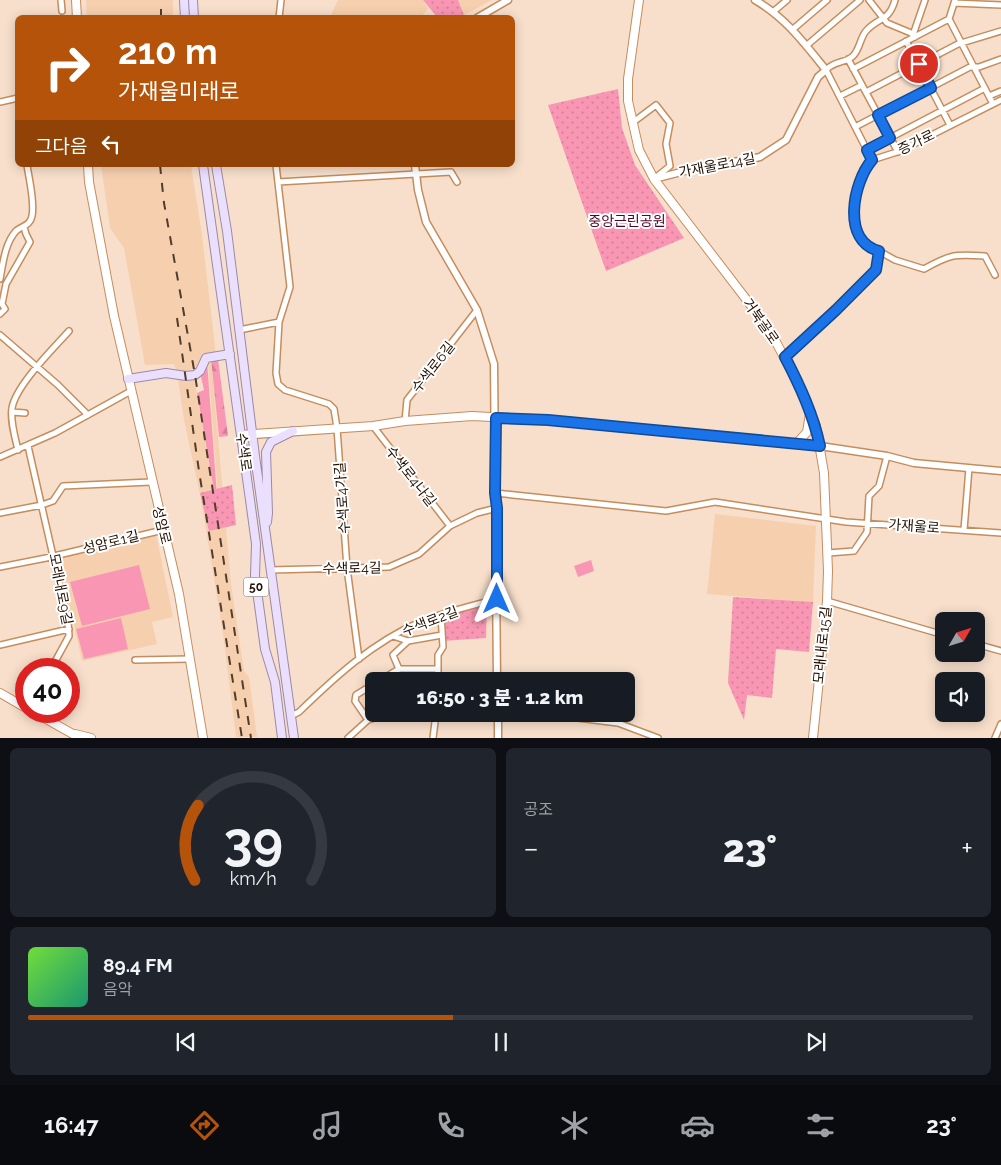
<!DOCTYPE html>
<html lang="ko">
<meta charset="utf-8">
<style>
body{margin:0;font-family:Raleway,"Noto Sans KR",sans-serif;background:#20242c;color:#f1f3f6;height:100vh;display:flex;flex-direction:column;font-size:19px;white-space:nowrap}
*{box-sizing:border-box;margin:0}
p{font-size:16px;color:#9ea1a6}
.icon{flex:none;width:28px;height:28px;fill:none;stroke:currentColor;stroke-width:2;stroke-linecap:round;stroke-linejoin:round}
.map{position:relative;height:738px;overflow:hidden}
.details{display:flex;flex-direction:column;gap:10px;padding:10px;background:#0d0f14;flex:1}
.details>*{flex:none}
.banner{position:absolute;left:15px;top:15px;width:500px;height:152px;border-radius:8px;box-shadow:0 2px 12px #0003;background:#b45309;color:#fff;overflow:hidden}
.needle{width:32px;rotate:51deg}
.buttons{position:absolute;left:935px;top:612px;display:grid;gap:10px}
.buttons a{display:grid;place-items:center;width:50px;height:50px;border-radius:8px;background:#171b24;box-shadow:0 2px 12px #0003;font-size:25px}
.speed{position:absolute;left:15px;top:658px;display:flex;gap:10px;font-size:25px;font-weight:700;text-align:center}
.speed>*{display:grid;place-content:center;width:65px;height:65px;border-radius:50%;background:#171b24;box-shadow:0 2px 12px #0003;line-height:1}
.speed .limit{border:8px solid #d22;background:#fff;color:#111}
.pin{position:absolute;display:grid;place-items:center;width:42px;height:42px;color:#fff;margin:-21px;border:2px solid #fff;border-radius:50%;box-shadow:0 1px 5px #0007}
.me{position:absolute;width:55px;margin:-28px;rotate:0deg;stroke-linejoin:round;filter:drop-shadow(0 0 4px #0008)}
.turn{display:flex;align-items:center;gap:18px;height:105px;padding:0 20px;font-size:22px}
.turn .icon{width:65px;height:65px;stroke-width:2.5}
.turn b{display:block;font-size:35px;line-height:42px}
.then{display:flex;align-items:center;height:48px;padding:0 20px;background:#0003;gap:10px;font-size:19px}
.big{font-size:38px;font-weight:800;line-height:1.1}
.details .widget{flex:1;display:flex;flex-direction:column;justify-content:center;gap:8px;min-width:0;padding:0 18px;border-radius:8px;background:#20242c}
.details .dial{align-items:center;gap:0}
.dial svg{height:130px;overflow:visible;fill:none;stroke:#363941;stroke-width:7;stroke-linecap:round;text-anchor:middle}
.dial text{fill:#f1f3f6;stroke:none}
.song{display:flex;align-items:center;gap:15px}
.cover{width:60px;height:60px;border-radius:8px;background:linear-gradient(135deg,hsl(100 70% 55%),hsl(160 70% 35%))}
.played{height:5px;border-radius:2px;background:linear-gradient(90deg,#b45309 45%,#363941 45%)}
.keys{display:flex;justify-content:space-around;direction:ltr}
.heat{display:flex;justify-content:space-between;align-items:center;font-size:28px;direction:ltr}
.details .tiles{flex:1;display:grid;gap:10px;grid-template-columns:1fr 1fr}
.widget:last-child{grid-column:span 2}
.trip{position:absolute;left:365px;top:672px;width:270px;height:50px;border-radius:8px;background:#171b24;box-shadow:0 2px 12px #0003;font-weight:800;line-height:50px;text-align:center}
.tab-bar{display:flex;height:80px;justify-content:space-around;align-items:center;background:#090b0e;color:#9ea1a6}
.tab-bar .icon{width:35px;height:35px}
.tab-bar .current{color:#b45309}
.tab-bar b{font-size:22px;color:#f1f3f6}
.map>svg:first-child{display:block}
.built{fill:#f6cfaf}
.grass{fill:#f896b3}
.forest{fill:url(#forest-firs)}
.park{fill:url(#park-dots)}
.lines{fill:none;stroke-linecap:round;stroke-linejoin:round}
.minor-casing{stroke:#c58d5d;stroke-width:8}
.tertiary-casing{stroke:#c58d5d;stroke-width:9}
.secondary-casing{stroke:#c58d5d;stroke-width:10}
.primary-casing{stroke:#9c89a5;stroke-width:10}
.minor{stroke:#fff;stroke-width:5}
.tertiary{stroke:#fff;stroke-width:6}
.secondary{stroke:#fff;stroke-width:8}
.primary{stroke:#ebdffe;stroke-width:8}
.rail{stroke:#513d2c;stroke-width:2;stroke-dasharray:9 9;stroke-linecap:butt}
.route-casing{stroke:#114b97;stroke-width:12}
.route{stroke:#1a73e8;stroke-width:9}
.labels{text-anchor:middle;stroke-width:4;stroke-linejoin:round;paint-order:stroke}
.shield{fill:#fff;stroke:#66584c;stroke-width:1}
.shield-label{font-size:12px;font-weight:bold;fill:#241000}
.street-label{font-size:14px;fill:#241000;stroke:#fff}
.park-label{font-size:14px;fill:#500727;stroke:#fff}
</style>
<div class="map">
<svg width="1001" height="738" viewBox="0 0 1001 738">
<defs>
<pattern id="forest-firs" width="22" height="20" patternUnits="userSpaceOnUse" patternTransform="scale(1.25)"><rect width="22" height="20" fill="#f896b3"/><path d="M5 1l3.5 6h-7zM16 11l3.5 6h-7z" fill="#d48098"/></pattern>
<pattern id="park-dots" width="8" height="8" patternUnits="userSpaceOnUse" patternTransform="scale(1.25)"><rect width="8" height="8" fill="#f896b3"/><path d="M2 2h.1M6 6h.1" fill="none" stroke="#d48098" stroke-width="1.8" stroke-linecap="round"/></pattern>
</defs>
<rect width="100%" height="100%" fill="#f7dfcb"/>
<!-- built -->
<path class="built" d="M86 0H173V17H87Z
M338 0H423L428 9 421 17H330Z
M458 0H492L464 15Z
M101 165H191L202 235 216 355 211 359 231 584 244 671 249 677 257 737H236L223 633 201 499 184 420 178 379 194 378 215 497 218 496 208 361 197 367 178 375 174 364 145 365 124 248 110 228Z
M715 514 816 526 813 602 707 594Z
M156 534 173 617 152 622 157 644 82 661 59 558Z"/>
<!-- grass -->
<path class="grass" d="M207 361 217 496H215L197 393 204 390 201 377Z
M591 560 594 571 578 577 574 566Z
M139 565 150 609 82 626 70 582Z
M121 618 128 649 84 659 76 629Z"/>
<!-- forest -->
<path class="forest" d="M211 359H218L228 436 219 437Z"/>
<!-- park -->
<path class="park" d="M423 0H458L464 15 460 17H437Z
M618 89 622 128 635 165 684 238 606 271 548 105Z
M232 485 236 525 209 531 200 493Z
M733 597 813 602 809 652 776 649 772 698 747 695 744 720 728 683Z
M487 601 486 638 443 641V614Z"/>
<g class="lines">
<defs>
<path id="minor" d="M61 0 62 11
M869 0 887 23 911 33 915 37
M954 3 1001 5
M774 11 787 0
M279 18 281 0
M949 19 993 104
M949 19 955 0
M792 30 827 0
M914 36V32L925 0
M906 41 950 125
M806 46 860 0
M848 59 898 152
M853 69 949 19
M866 92 958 44 1001 31
M840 96 862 85
M989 96 1001 91
M0 102 18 98
M632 123 656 105 670 123 666 144 670 166 655 178
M855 127 970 67H979L1001 59
M867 150 985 88
M872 160 826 70C833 61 846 63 853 56 860 49 860 38 866 31 878 17 889 22 895 0
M276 165 290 287 279 322 276 373 278 384 285 390 329 404 334 409 337 428 347 568 359 659
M278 182 451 172 457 182
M995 275 985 256C954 254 951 254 924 269L895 260 879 251 871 249 860 239 853 216 855 200 866 167 872 160 900 151 1001 100
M0 279C3 263 5 243 16 231 23 225 30 226 32 216 35 202 29 179 27 165
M0 314 5 309 2 304 6 284 30 242 26 234 24 227
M239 330 279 322
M0 335 58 385 88 415
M785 357 836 310 876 270 879 251
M12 412 25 413
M405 421 407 400 477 310
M373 426 450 526
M28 446 68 622 69 636 51 669
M18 450C15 437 10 421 12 408 16 385 54 348 69 331
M0 457 55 433 131 391
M495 493 666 511 715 502 846 522 1001 533
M0 513 42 505 53 501 63 486 151 482
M964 530 969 468
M828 553 854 551 867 532 869 496 879 486 887 456
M0 567 46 558 163 530
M270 570 389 567 419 554 450 526 477 513 497 508
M827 601 944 635
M393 636 408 641 442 635
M976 644 1001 651
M0 645 69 629
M135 660 190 659
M399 669 393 655 408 641
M379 681 399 669H438
M438 681V655L443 647 441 615
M374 684 356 695 355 701 368 720 388 714
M545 714 618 723 658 738
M291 716 299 712C335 677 373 642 420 622 445 612 471 606 497 599
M348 738 368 720
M433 738 436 714
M995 738 1001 724"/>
<path id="tertiary" d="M477 18 508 0
M415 165 418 190 426 222 477 310 494 364 497 681
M654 179 712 164 741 161 760 157 786 140 818 77 826 70C804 43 786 18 755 0
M820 446 887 456 914 463 1001 471
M498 714V738"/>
<path id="secondary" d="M76 0 77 18
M639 0 628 79V101L639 150 654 179 769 329 801 389 816 426 824 473 828 571 827 601 813 738
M88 165 89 182 114 316 179 594 203 738
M241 435 373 426 405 421 472 416 548 420 820 446
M797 443 807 432 810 414
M0 693 26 708
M32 711 80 738
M75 734 91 738"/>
<path id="primary" d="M184 0 185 18
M193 0 194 18
M203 165 250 500 256 544 255 576 265 649 275 682 282 738
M216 165 227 231 255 456 294 738
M128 379 166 373 186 376 195 375 200 371 206 358 230 354
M267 522 268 513 266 452 271 442 293 431"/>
</defs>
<!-- minor casing -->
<use href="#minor" class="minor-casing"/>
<!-- tertiary casing -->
<use href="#tertiary" class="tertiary-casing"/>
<!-- secondary casing -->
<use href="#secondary" class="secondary-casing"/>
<!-- primary casing -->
<use href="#primary" class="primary-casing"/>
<!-- minor -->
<use href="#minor" class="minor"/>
<!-- tertiary -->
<use href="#tertiary" class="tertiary"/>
<!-- secondary -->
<use href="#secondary" class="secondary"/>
<!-- primary -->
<use href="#primary" class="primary"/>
<!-- rail -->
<path class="rail" d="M161 18V0
M160 165 164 203 195 375 251 738
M177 318 199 471 242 738"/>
</g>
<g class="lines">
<defs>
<path id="route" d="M497 599V508L495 493 496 418 548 420 820 446C813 414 800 386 785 357L836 310 876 270 879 251C841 241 853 182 872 160L867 150 890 138 878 115 931 88 919 64"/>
</defs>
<!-- route casing -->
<use href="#route" class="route-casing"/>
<!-- route -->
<use href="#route" class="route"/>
</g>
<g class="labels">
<!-- shield labels -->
<rect class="shield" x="243.5" y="577.5" width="25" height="19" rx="4"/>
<g class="shield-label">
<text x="256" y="591">50</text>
</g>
<!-- street labels -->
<g class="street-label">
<text transform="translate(916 142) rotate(-26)" y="5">증가로</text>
<text transform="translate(717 165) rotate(-11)" y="5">가재울로14길</text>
<text transform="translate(761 321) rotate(55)" y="5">거북골로</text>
<text transform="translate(433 367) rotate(-52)" y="5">수색로6길</text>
<text transform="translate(244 452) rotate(82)" y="5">수색로</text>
<text transform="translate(411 476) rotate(52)" y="5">수색로4나길</text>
<text transform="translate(342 498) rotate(-94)" y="5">수색로4가길</text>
<text transform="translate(162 525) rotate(76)" y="5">성암로</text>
<text transform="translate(914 526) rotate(4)" y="5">가재울로</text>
<text transform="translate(111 542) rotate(-14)" y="5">성암로1길</text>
<text transform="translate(352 568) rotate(-1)" y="5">수색로4길</text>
<text transform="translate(61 589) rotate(79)" y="5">모래내로9길</text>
<text transform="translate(430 621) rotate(-21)" y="5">수색로2길</text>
<text transform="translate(822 645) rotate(-84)" y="5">모래내로15길</text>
</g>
<!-- park labels -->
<g class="park-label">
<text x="627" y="226">중앙근린공원</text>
</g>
</g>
</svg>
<div class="buttons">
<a><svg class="needle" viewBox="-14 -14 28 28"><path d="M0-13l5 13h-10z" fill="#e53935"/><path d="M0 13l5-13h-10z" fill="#9ea1a6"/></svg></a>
<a><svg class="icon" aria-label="sound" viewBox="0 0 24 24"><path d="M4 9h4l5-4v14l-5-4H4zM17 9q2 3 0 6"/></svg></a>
</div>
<div class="speed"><div class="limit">40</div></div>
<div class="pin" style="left:919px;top:64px;background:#d93025"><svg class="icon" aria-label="arrive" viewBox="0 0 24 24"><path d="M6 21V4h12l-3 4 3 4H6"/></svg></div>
<svg class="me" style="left:497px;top:599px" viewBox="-20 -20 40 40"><path d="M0-17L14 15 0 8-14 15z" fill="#1a73e8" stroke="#fff" stroke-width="4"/></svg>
<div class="trip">16:50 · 3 분 · 1.2 km</div>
<div class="banner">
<div class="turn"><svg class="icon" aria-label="right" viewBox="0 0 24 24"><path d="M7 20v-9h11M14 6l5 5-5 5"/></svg><div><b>210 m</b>가재울미래로</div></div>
<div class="then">그다음<svg class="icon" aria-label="left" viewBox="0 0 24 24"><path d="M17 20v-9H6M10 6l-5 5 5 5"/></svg></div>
</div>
</div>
<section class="details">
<div class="tiles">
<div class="widget dial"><svg viewBox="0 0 100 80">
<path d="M14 69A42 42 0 1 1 86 69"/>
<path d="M14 69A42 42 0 0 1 16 23" stroke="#b45309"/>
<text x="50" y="56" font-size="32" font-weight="700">39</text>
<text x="50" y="72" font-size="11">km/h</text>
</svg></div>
<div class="widget"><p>공조</p>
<div class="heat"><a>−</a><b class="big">23°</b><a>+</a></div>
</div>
<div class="widget">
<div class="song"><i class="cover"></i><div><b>89.4 FM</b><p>음악</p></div></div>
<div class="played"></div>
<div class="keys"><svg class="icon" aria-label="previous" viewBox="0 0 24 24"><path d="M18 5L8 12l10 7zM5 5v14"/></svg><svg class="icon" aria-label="pause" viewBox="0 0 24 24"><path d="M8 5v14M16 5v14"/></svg><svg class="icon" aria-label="next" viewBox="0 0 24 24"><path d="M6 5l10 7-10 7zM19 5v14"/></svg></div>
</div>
</div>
</section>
<nav class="tab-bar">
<b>16:47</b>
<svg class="icon current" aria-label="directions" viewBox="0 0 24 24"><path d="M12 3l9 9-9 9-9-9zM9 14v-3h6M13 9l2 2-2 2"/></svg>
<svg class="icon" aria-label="music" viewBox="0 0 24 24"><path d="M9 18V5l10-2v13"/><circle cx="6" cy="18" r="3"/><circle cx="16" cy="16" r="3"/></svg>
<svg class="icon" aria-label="phone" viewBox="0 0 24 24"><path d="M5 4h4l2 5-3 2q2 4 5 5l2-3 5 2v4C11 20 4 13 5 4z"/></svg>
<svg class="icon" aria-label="climate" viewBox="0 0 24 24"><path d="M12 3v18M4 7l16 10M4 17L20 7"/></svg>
<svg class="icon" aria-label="car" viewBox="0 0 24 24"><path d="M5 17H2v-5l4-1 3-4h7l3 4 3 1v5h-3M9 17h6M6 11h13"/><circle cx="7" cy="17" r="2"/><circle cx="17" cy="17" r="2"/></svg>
<svg class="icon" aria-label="filters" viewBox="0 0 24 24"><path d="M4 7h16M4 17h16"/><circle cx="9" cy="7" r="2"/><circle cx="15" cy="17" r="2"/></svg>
<b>23°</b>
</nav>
